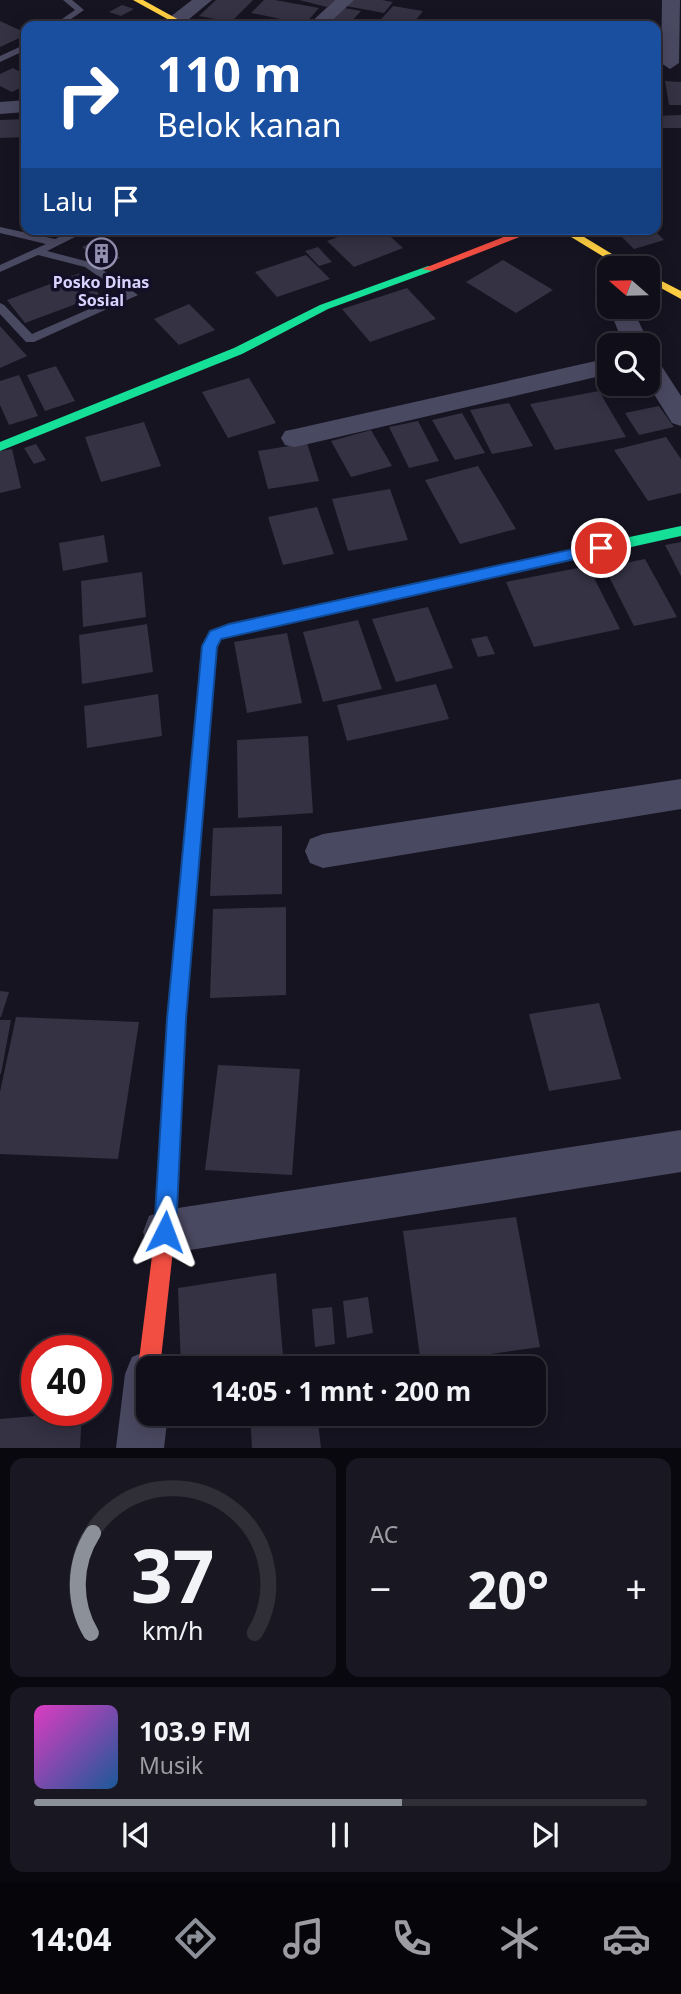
<!DOCTYPE html>
<html lang="id">
<meta charset="utf-8">
<style>
body{margin:0;font-family:"Noto Sans",sans-serif;background:#191822;color:#f1f3f6;height:100vh;display:flex;flex-direction:column;font-size:26px;white-space:nowrap}
*{box-sizing:border-box;margin:0}
p{font-size:23px;color:#9c9ca2}
.icon{flex:none;width:38px;height:38px;fill:none;stroke:currentColor;stroke-width:2;stroke-linecap:round;stroke-linejoin:round}
.map{position:relative;height:1448px;overflow:hidden}
.side{display:flex;flex-direction:column;gap:10px;padding:10px;background:#09080e;flex:1}
.side>*{flex:none}
.guide{position:absolute;left:21px;top:21px;width:640px;height:214px;border-radius:14px;box-shadow:0 4px 18px #0003,0 0 0 2px #302f38;background:#1a4fa0;color:#fff;overflow:hidden}
.needle{width:46px;rotate:290deg}
.tools{position:absolute;left:597px;top:256px;display:grid;gap:14px}
.tools a{display:grid;place-items:center;width:63px;height:63px;border-radius:14px;background:#100f19;box-shadow:0 4px 18px #0003,0 0 0 2px #302f38;font-size:35px}
.speed{position:absolute;left:21px;top:1335px;display:flex;gap:14px;font-size:35px;font-weight:700;text-align:center}
.speed>*{display:grid;place-content:center;width:91px;height:91px;border-radius:50%;background:#100f19;box-shadow:0 4px 18px #0003,0 0 0 2px #302f38;line-height:1}
.speed .limit{border:10px solid #d22;background:#fff;color:#111}
.pin{position:absolute;display:grid;place-items:center;width:60px;height:60px;color:#fff;margin:-30px;border:4px solid #fff;border-radius:50%;box-shadow:0 2px 7px #0007}
.me{position:absolute;width:77px;margin:-38px;rotate:3deg;stroke-linejoin:round;filter:drop-shadow(0 0 5px #0008)}
.turn{display:flex;align-items:center;gap:24px;height:147px;padding:0 21px;font-size:32px}
.turn .icon{width:91px;height:91px;stroke-width:2.5}
.turn b{display:block;font-size:49px;line-height:60px}
.then{display:flex;align-items:center;height:66px;padding:0 21px;background:#0003;gap:14px;font-size:26px}
.big{font-size:52px;font-weight:700;line-height:1.1}
.side .widget{flex:1;display:flex;flex-direction:column;justify-content:center;gap:10px;min-width:0;padding:0 24px;border-radius:14px;background:#191822}
.side .dial{align-items:center;gap:0}
.dial svg{height:182px;overflow:visible;fill:none;stroke:#302f38;stroke-width:7;stroke-linecap:round;text-anchor:middle}
.dial text{fill:#f1f3f6;stroke:none}
.song{display:flex;align-items:center;gap:21px}
.cover{width:84px;height:84px;border-radius:10px;background:linear-gradient(135deg,hsl(310 70% 55%),hsl(210 70% 35%))}
.played{height:7px;border-radius:4px;background:linear-gradient(90deg,#8c9099 60%,#302f38 60%)}
.keys{display:flex;justify-content:space-around;direction:ltr}
.heat{display:flex;justify-content:space-between;align-items:center;font-size:38px;direction:ltr}
.side .tiles{flex:1;display:grid;gap:10px;grid-template-columns:1fr 1fr}
.widget:last-child{grid-column:span 2}
.trip{position:absolute;left:136px;top:1356px;width:410px;height:70px;border-radius:14px;background:#100f19;box-shadow:0 4px 18px #0003,0 0 0 2px #302f38;font-weight:700;line-height:70px;text-align:center}
.tab-bar{display:flex;height:112px;justify-content:space-around;align-items:center;background:#06060a;color:#9c9ca2}
.tab-bar .icon{width:49px;height:49px}
.tab-bar .on{color:#8c9099}
.tab-bar b{font-size:32px;color:#f1f3f6}
.map>svg:first-child{display:block}
.building{fill:#343243}
.lines{fill:none;stroke-linecap:round;stroke-linejoin:round}
.lane{fill:#4a4962;fill-rule:evenodd}
.street{fill:#4a4962;fill-rule:evenodd}
.fast{fill:#16e098;fill-rule:evenodd}
.slow{fill:#ffcf43;fill-rule:evenodd}
.jam{fill:#f24e42;fill-rule:evenodd}
.route{fill:#1a73e8;stroke:#114b97;stroke-width:2}
.labels{text-anchor:middle;stroke-width:7;stroke-linejoin:round;paint-order:stroke}
.far-poi-label{font-size:16px;font-weight:bold;fill:#d9d4ff;stroke:#130f26}
</style>
<div class="map">
<svg width="681" height="1448" viewBox="0 0 681 1448">
<rect width="100%" height="100%" fill="#161421"/>
<!-- building -->
<path class="building" d="M216 0H253L231 22 199 16Z
M264 0H275L319 8 305 24 251 13Z
M299 0H335L327 7Z
M352 0H382L393 2 384 13 346 6Z
M122 5 134 9 121 16 109 12Z
M393 6 423 11 411 26H375Z
M339 7 361 11 347 26H321Z
M623 20 651 23V26H622Z
M0 21 26 33V35L0 47Z
M13 68 26 75V85L12 92 0 86V74Z
M665 81 681 82V105H669Z
M681 115V128H656V116Z
M26 119V137L0 138V120Z
M359 229H382L403 248 354 267 327 241Z
M640 229H653L664 240 634 249 620 235Z
M97 240 120 258 105 265 82 247Z
M318 247 332 262 319 266 305 251Z
M306 255 330 279 277 297 255 272Z
M503 260 553 290 516 313 466 282Z
M80 273 100 295 25 323 7 300Z
M407 288 436 319 370 342 342 309Z
M189 304 215 330 179 345 154 319Z
M0 326 27 356 0 368Z
M56 366 75 401 45 411 27 375Z
M19 375 38 416 9 425 0 405V381Z
M249 378 276 423 228 438 202 392Z
M599 391 626 437 555 450 530 404Z
M509 403 533 446 492 454 470 410Z
M659 406 674 427 639 435 625 413Z
M462 413 485 453 455 460 432 420Z
M418 421 439 461 409 468 389 427Z
M144 422 161 466 101 482 85 437Z
M371 430 392 466 351 477 331 441Z
M666 437 681 459V493L648 501 614 450Z
M307 443 319 481 268 489 258 451Z
M36 444 46 460 34 464 24 448Z
M12 449 21 488 0 493V451Z
M478 466 516 529 460 544 425 480Z
M390 489 408 540 348 551 332 499Z
M317 507 334 554 283 565 268 517Z
M104 535 108 562 63 571 59 543Z
M681 542V576L665 545Z
M645 559 677 617 634 626 604 567Z
M588 566 620 629 534 647 506 582Z
M142 572 146 617 83 627 81 581Z
M428 607 453 668 396 682 372 619Z
M358 620 382 689 323 702 303 632Z
M147 624 153 672 82 684 79 635Z
M287 633 302 703 247 713 234 642Z
M487 636 495 654 478 657 471 639Z
M436 684 449 719 347 741 337 705Z
M158 694 162 736 87 748 84 706Z
M308 736 313 813 238 818 237 740Z
M282 826V894L210 896 213 828Z
M286 907V995L210 998 213 909Z
M0 991 9 992 1 1017H0Z
M599 1003 621 1079 549 1091 529 1014Z
M16 1017 139 1022 118 1159 0 1154V1092Z
M0 1020H11L1 1074H0Z
M218 1065 300 1069 292 1175 205 1170Z
M516 1217 540 1347 421 1364 403 1231Z
M276 1273 284 1368H181L178 1288Z
M368 1297 373 1333 347 1338 343 1301Z
M332 1307 335 1344 315 1347 312 1309Z
M82 1412 80 1448H0V1419Z
M250 1414H317L321 1448H252Z"/>
<g class="lines">
<!-- lane -->
<path class="lane" d="M63 0H72L84 10 61 26H52L75 10Z
M26 44V50L0 62V56Z
M0 227 55 239 77 229H91L47 251 93 263 138 295 34 342H26L0 314V303L4 305 32 334 124 294 85 267 38 255 0 272V265L46 244 0 233Z"/>
<!-- street -->
<path class="street" d="M192 0H212L182 25H170L167 21 170 17Z
M335 0H354L326 26H307Z
M662 0H680L679 63 670 69 661 63Z
M26 100V112L0 114V102Z
M613 306H637L636 316 650 345 648 348V345H624L612 316Z
M648 357 657 359 681 396V426L672 423 647 383Z
M609 358V374L295 447 285 445 281 438 285 431 295 429Z
M681 779V809L323 868 310 863 305 851 310 839 323 834Z
M681 1130V1172L165 1254 149 1248 143 1232 149 1216 165 1210Z
M149 1350 166 1357 170 1368H149V1414H168L164 1448H116L125 1374 132 1357Z"/>
<!-- fast -->
<path class="fast" d="M428 266 434 269 432 271 328 309 242 354 0 451V442L234 348 320 305Z
M681 526V536L373 604 366 598 373 592Z"/>
<!-- slow -->
<path class="slow" d="M133 0H143L190 26H180Z
M558 229H571L635 268H622Z
M648 274 681 291V299L648 281Z
M373 592 378 594 380 598 378 602 231 635 221 639 216 647 187 1005 185 1012 178 1014 171 1012 169 1005 202 646 211 631 229 624Z"/>
<!-- jam -->
<path class="jam" d="M524 229H540L432 271 422 269Z
M178 996 185 998 187 1005 175 1232 160 1368H149V1379L141 1376 138 1368 155 1232 169 1005 171 998Z"/>
</g>
<!-- route -->
<path class="route" d="M601 543 606 545V552L221 639 217 647 186 1019 176 1232 173 1239 165 1242 158 1239 154 1232 167 1019 202 646 210 631 229 624Z"/>
<!-- icons -->
<defs>
<symbol id="building-ring" viewBox="-11 -11 22 22"><circle r="9.5" fill="#130f26" stroke="#9591b1" stroke-width="1.5"/><path d="M-4-6H4V6H1V3H-1V6H-4ZM-2.5-4.3h1.7v1.8h-1.7ZM.8-4.3h1.7v1.8H.8ZM-2.5-1h1.7V.8h-1.7ZM.8-1h1.7V.8H.8Z" fill="#9591b1"/></symbol>
</defs>
<g fill-rule="evenodd">
<use href="#building-ring" x="84" y="236" width="35" height="35"/>
</g>
<g class="labels">
<!-- far-poi labels -->
<g class="far-poi-label">
<text x="101" y="288">Posko Dinas<tspan x="101" dy="18">Sosial</tspan></text>
</g>
</g>
</svg>
<div class="tools">
<a><svg class="needle" viewBox="-14 -14 28 28"><path d="M0-13l5 13h-10z" fill="#e53935"/><path d="M0 13l5-13h-10z" fill="#9c9ca2"/></svg></a>
<a><svg class="icon" aria-label="search" viewBox="0 0 24 24"><circle cx="10" cy="10" r="6"/><path d="M15 15l6 6"/></svg></a>
</div>
<div class="speed"><div class="limit">40</div></div>
<div class="pin" style="left:601px;top:548px;background:#d93025"><svg class="icon" aria-label="arrive" viewBox="0 0 24 24"><path d="M6 21V4h12l-3 4 3 4H6"/></svg></div>
<svg class="me" style="left:165px;top:1232px" viewBox="-20 -20 40 40"><path d="M0-17L14 15 0 8-14 15z" fill="#1a73e8" stroke="#fff" stroke-width="4"/></svg>
<div class="trip">14:05 · 1 mnt · 200 m</div>
<div class="guide">
<div class="turn"><svg class="icon" aria-label="right" viewBox="0 0 24 24"><path d="M7 20v-9h11M14 6l5 5-5 5"/></svg><div><b>110 m</b>Belok kanan</div></div>
<div class="then">Lalu<svg class="icon" aria-label="arrive" viewBox="0 0 24 24"><path d="M6 21V4h12l-3 4 3 4H6"/></svg></div>
</div>
</div>
<section class="side">
<div class="tiles">
<div class="widget dial"><svg viewBox="0 0 100 80">
<path d="M14 69A42 42 0 1 1 86 69"/>
<path d="M14 69A42 42 0 0 1 15 25" stroke="#8c9099"/>
<text x="50" y="56" font-size="32" font-weight="700">37</text>
<text x="50" y="72" font-size="11">km/h</text>
</svg></div>
<div class="widget"><p>AC</p>
<div class="heat"><a>−</a><b class="big">20°</b><a>+</a></div>
</div>
<div class="widget">
<div class="song"><i class="cover"></i><div><b>103.9 FM</b><p>Musik</p></div></div>
<div class="played"></div>
<div class="keys"><svg class="icon" aria-label="previous" viewBox="0 0 24 24"><path d="M18 5L8 12l10 7zM5 5v14"/></svg><svg class="icon" aria-label="pause" viewBox="0 0 24 24"><path d="M8 5v14M16 5v14"/></svg><svg class="icon" aria-label="next" viewBox="0 0 24 24"><path d="M6 5l10 7-10 7zM19 5v14"/></svg></div>
</div>
</div>
</section>
<nav class="tab-bar">
<b>14:04</b>
<svg class="icon on" aria-label="directions" viewBox="0 0 24 24"><path d="M12 3l9 9-9 9-9-9zM9 14v-3h6M13 9l2 2-2 2"/></svg>
<svg class="icon" aria-label="music" viewBox="0 0 24 24"><path d="M9 18V5l10-2v13"/><circle cx="6" cy="18" r="3"/><circle cx="16" cy="16" r="3"/></svg>
<svg class="icon" aria-label="phone" viewBox="0 0 24 24"><path d="M5 4h4l2 5-3 2q2 4 5 5l2-3 5 2v4C11 20 4 13 5 4z"/></svg>
<svg class="icon" aria-label="climate" viewBox="0 0 24 24"><path d="M12 3v18M4 7l16 10M4 17L20 7"/></svg>
<svg class="icon" aria-label="car" viewBox="0 0 24 24"><path d="M5 17H2v-5l4-1 3-4h7l3 4 3 1v5h-3M9 17h6M6 11h13"/><circle cx="7" cy="17" r="2"/><circle cx="17" cy="17" r="2"/></svg>
</nav>
